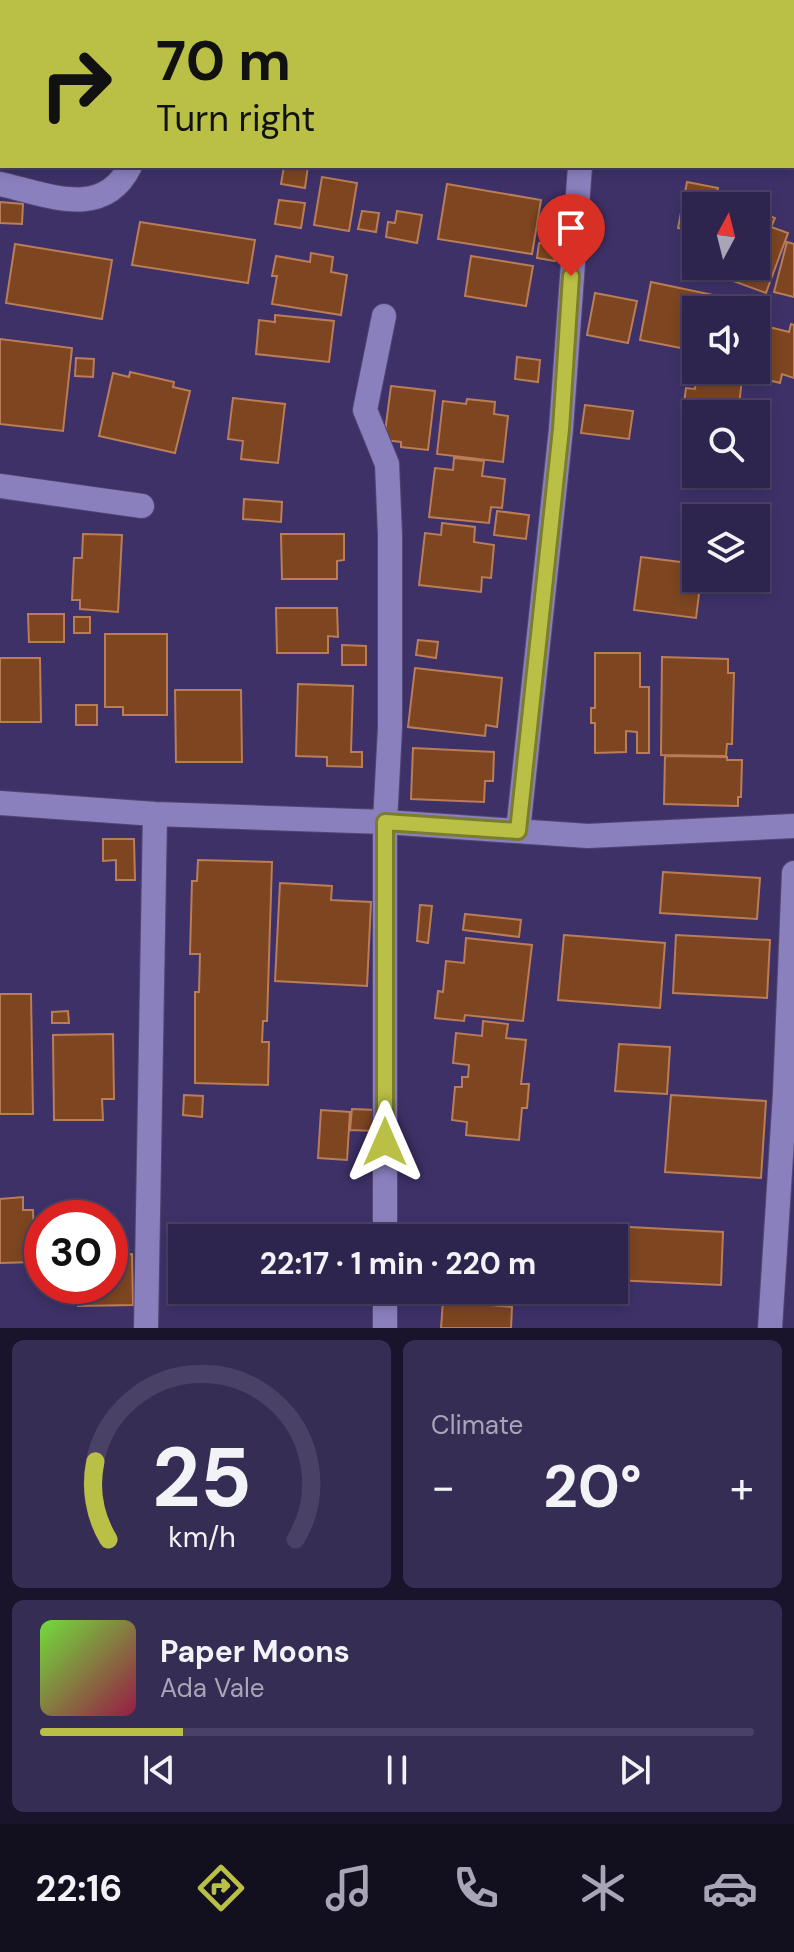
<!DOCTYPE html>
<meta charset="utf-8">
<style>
body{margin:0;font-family:"DM Sans",sans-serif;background:#362d55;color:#f1f3f6;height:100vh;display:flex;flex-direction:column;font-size:30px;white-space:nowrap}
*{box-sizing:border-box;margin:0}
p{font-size:26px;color:#a7a5b6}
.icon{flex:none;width:44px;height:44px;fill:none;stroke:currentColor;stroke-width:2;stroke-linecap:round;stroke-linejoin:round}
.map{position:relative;height:1328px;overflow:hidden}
.panel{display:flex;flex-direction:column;gap:12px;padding:12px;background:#19142b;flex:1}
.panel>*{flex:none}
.top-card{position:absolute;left:0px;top:0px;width:794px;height:168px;box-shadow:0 4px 12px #0003,0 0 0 2px #494266;background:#bac045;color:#111;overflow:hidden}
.needle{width:52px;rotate:7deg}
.buttons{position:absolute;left:682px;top:192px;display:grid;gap:16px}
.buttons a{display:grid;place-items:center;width:88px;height:88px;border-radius:0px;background:#2e254e;box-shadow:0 4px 12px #0003,0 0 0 2px #494266;font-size:40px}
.speed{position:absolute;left:24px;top:1200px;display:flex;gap:16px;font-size:40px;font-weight:700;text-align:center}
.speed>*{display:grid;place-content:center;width:104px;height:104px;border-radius:50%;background:#2e254e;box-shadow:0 4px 12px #0003,0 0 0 2px #494266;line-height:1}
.speed .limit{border:12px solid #d22;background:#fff;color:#111}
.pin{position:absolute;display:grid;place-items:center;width:68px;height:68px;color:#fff;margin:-82px -34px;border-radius:50% 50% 50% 0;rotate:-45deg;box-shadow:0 0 8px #0007}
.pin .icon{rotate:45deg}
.me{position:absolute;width:88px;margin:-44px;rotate:0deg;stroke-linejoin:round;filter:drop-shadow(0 0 6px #0008)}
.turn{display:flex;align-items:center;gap:28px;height:168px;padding:0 24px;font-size:36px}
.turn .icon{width:104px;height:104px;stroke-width:2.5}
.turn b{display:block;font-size:56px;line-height:68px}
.big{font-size:60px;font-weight:700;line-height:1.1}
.panel .tile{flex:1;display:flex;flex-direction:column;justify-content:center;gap:12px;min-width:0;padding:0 28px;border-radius:12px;background:#362d55}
.panel .dial{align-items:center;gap:0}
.dial svg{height:208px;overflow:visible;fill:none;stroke:#494266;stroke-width:7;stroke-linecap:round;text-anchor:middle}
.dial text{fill:#f1f3f6;stroke:none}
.song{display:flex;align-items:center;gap:24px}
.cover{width:96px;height:96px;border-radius:12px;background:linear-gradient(135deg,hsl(100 70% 55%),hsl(340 70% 35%))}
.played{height:8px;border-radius:4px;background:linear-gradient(90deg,#bac045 20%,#494266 20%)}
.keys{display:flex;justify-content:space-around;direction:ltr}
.heat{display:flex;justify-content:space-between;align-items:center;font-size:44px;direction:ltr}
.panel .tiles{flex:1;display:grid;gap:12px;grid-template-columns:1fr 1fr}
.tile:last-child{grid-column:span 2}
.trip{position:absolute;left:168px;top:1224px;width:460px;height:80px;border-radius:0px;background:#2e254e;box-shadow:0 4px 12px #0003,0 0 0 2px #494266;font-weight:700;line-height:80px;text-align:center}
.tabs{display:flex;height:128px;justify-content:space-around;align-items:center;background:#120f1f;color:#a7a5b6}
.tabs .icon{width:56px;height:56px}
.tabs .on{color:#bac045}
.tabs b{font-size:36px;color:#f1f3f6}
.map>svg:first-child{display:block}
.building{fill:#7d4520;stroke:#ba7d58;stroke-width:2}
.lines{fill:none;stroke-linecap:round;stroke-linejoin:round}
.street-casing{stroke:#534773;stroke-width:26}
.street{stroke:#8b80be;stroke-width:24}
.route-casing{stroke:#797d2d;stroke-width:20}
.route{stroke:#bac045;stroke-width:14}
</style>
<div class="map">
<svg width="794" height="1328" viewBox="0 0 794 1328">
<rect width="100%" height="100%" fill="#3e3168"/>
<!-- building -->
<path class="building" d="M336 0H423L336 2Z
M706 0H794V40L792 2H705Z
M284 166H308L305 188 281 184Z
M322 177 357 183 349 231 314 225Z
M687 182 718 188 715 202 737 206H696V232L678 228Z
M447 184 541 200 532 254 438 239Z
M279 200 305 203 301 228 275 224Z
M0 202 23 204 22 224 0 223Z
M362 211 379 213 376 232 358 229Z
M397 211 422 215 417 243 386 237 388 222 395 223Z
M756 211 775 218 771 227 788 233 766 293 722 277 726 266H756Z
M140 222 255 240 248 283 132 265Z
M787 242 794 244V297L774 292Z
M539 243 557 245 555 261 537 258Z
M15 244 112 260 102 319 6 303Z
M311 253 333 257 331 272 347 275 341 315 272 304 277 276H272L276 256 310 262Z
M471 256 533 266 526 306 465 296Z
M651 282 737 300 735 310H696V351L640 340Z
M595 293 637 301 628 343 587 335Z
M275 315 334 321 329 362 256 354 259 320 275 322Z
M791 324 794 325V378L782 374 780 383 752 376 756 370 765 326 789 332Z
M0 339 72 348 63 431 0 424Z
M690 355 696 356V370H743L738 414H696V425L690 424V419L682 418 686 388 695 389 696 379 687 378Z
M517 357 540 360 538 382 515 379Z
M76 358 94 359 93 377 75 376Z
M130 372 174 382 173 387 190 391 175 453 99 436 113 373 129 377Z
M391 386 435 391 428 450 401 447V442L384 440Z
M233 398 285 404 278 463 241 459 243 441 228 439Z
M467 399 495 402 494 414 508 416 503 462 437 454 443 401 466 404Z
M585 405 633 411 629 439 581 433Z
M454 458 484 461 482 476 505 479 502 508 491 507 489 523 429 517 435 468 453 470Z
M244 499 282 502 281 522 243 519Z
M497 511 529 515 526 539 494 535Z
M442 523 475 527 474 542 494 545 491 578 482 577 481 592 419 585 425 533 441 535Z
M83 534 122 535 118 612 80 609V600H72L74 558H82Z
M281 534H344V560L337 561V579H282Z
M641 557 696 564V578H701L696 618 634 610Z
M276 608H337L338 637 328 636V653H277Z
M28 614H64V642H29Z
M74 617H90V633H74Z
M105 634H167V715H123V707H105Z
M418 640 438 642 436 658 416 655Z
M342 645 366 646V665H342Z
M595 653H640V687H649V753H637V732L626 731V752L595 753V723H591V708H595Z
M662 657 728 659V673H734L732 744H727L726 756 661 755Z
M0 658H40L41 722H0Z
M415 668 502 678 497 727 486 725 485 736 408 727Z
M298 684 353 686 351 752H362V767L327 766V757L296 756Z
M175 690H241L242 762H176Z
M76 705H97V725H76Z
M413 748 494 752 493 781H485L484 802 411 799Z
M665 756 727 757V760H742L741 797H738V806L664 804Z
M103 839H134L135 880H116V860L103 861Z
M198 860 272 862 267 1021H263L262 1042H269L268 1085 195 1083V992H199L200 954H190L192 881H197Z
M663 872 760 878 757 919 660 913Z
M280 883 332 886 331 900 371 902 367 986 275 981Z
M420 905 432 906 428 943 417 941Z
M465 914 521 920 519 937 463 930Z
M564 935 665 943 660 1008 558 1000Z
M676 935 770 940 767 998 673 993Z
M466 938 532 945 523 1021 465 1015 464 1021 435 1018 438 991 443 992 446 961 464 963Z
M0 994H31L33 1114H0Z
M68 1011 69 1023H52V1012Z
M483 1021 508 1024 506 1038 526 1040 521 1084H529L527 1108H522L519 1140 466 1135 467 1122 452 1120 455 1087H462V1077H468L469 1065 453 1063 456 1033 482 1036Z
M113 1034 114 1099H102L103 1120H54L53 1035Z
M619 1044 670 1047 667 1094 615 1091Z
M184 1095 203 1096 202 1117 183 1115Z
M671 1095 766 1101 761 1178 665 1172Z
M352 1109 376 1110 375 1131 350 1130Z
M321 1110 350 1112 347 1160 318 1158Z
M23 1197V1210H33L35 1262 0 1263V1199Z
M573 1224 723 1232 721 1285 614 1280V1238H573Z
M132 1254 133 1305 78 1306V1286H110V1255Z
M443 1301 512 1307 511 1328H441Z"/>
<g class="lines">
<defs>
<path id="street" d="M177 2V0
M664 2 665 0
M0 184C46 194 103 221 130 166
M384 316 365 410 387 464 390 535V728L385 822V1238
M0 486 142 506
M0 803 155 814 385 822 588 836 794 826
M518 831 561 429 580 166
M146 1328 155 814
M385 1328V1290
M770 1328 785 1093 794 873"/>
</defs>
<!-- street casing -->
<use href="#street" class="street-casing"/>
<!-- street -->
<use href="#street" class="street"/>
</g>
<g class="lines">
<defs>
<path id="route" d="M385 1142V822L518 831 561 429 571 276"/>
</defs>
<!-- route casing -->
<use href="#route" class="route-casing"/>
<!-- route -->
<use href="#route" class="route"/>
</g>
</svg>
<div class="buttons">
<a><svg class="needle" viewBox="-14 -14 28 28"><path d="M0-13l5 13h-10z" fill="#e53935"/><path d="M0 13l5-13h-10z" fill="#a7a5b6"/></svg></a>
<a><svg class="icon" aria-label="sound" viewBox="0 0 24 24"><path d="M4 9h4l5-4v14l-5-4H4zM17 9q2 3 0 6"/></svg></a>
<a><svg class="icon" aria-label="search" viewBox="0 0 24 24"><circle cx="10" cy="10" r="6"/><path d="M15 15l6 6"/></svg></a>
<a><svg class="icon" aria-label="layers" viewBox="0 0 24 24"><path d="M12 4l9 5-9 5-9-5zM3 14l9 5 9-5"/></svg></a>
</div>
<div class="speed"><div class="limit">30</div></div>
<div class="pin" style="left:571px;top:276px;background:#d93025"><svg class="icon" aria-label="arrive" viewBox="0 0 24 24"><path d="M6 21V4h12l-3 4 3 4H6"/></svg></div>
<svg class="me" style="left:385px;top:1142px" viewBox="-20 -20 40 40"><path d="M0-17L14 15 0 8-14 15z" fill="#bac045" stroke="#fff" stroke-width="4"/></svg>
<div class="trip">22:17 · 1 min · 220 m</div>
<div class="top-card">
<div class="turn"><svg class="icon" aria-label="right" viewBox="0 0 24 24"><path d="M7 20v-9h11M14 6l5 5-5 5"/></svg><div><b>70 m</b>Turn right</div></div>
</div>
</div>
<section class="panel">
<div class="tiles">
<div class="tile dial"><svg viewBox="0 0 100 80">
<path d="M14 69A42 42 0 1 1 86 69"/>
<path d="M14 69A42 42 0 0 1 9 39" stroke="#bac045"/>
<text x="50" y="56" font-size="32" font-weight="700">25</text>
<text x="50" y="72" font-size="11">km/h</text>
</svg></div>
<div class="tile"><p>Climate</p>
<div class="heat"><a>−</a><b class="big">20°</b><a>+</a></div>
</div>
<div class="tile">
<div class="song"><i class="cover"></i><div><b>Paper Moons</b><p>Ada Vale</p></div></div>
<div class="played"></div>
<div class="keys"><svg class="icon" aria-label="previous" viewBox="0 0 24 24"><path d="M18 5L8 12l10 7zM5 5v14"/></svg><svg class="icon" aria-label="pause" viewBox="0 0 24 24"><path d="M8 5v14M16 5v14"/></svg><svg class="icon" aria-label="next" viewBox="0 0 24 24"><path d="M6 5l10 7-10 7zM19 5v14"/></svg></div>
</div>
</div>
</section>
<nav class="tabs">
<b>22:16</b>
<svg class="icon on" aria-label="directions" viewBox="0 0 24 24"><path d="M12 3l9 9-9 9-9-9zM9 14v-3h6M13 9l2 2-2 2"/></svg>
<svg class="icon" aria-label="music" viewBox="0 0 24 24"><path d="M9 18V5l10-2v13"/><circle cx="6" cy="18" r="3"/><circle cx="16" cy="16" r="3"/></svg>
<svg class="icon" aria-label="phone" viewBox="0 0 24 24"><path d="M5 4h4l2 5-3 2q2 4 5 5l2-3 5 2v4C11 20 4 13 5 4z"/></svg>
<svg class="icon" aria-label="climate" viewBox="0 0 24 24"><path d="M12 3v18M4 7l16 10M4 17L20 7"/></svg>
<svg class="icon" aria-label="car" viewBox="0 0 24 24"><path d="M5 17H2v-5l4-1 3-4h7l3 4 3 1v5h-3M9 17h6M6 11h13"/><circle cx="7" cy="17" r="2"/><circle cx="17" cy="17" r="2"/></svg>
</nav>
